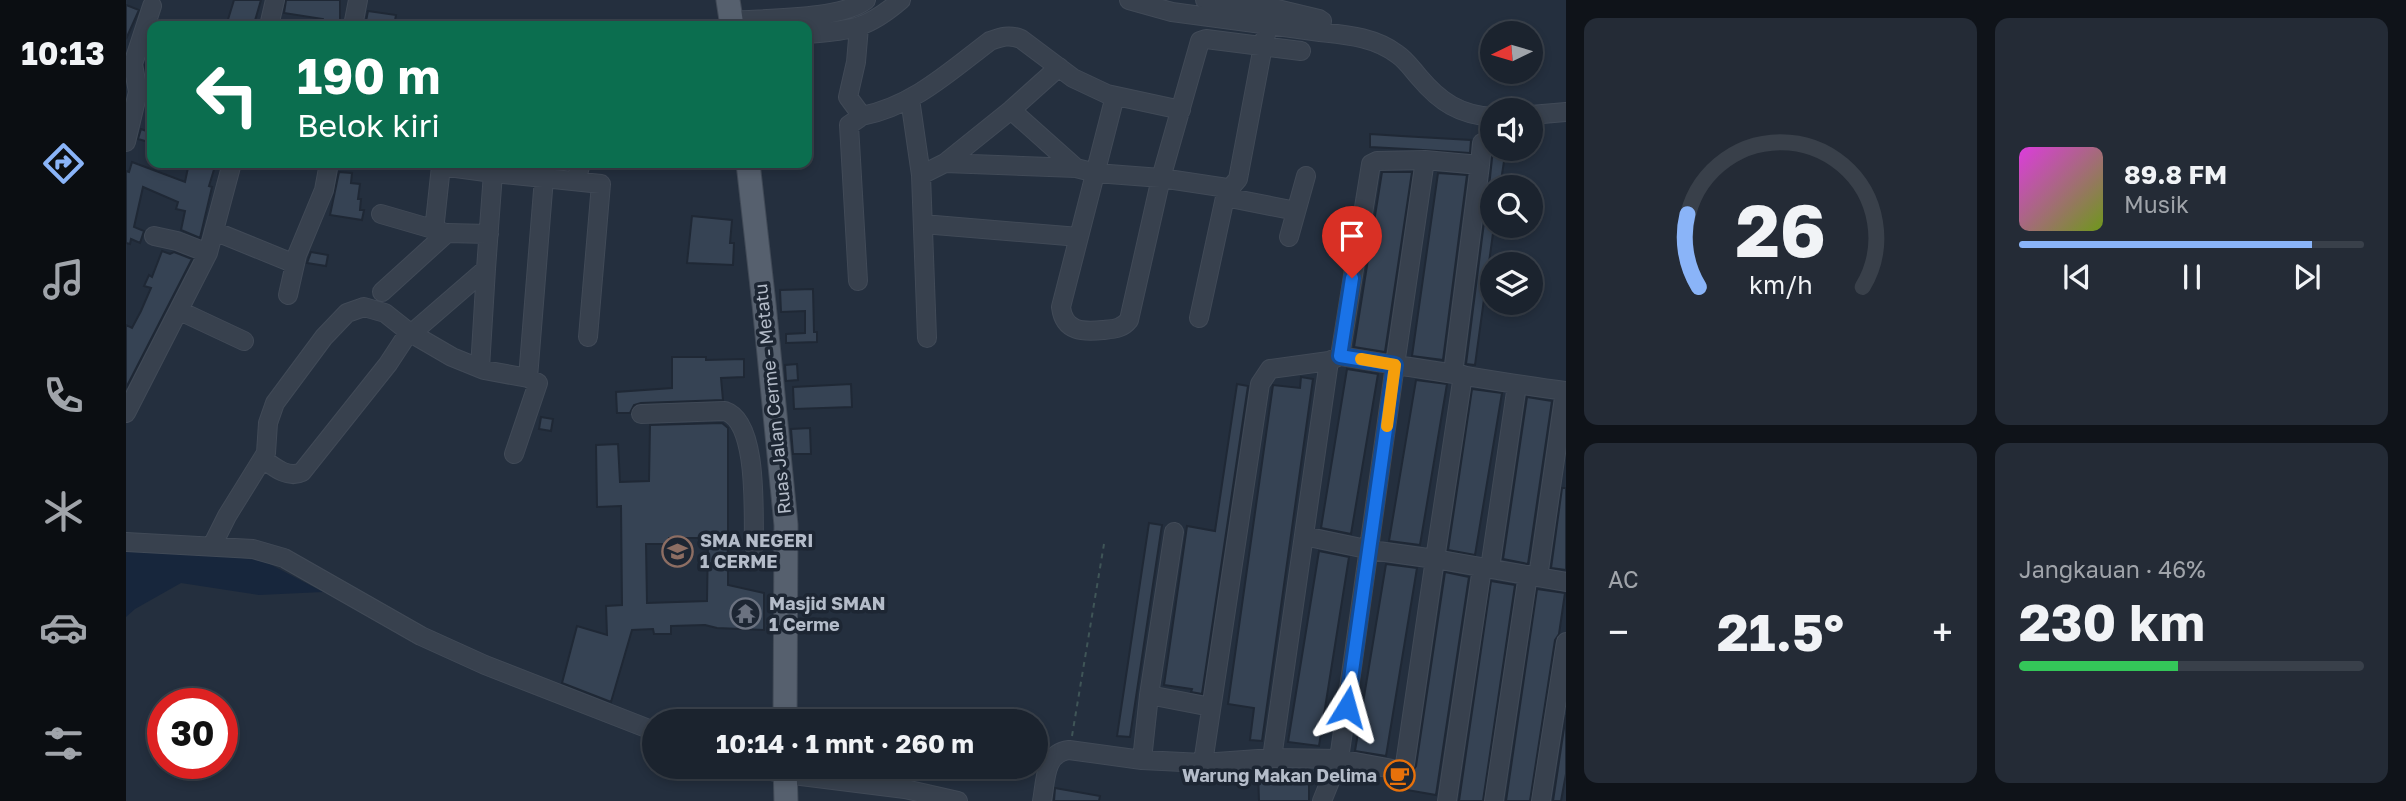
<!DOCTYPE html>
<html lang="id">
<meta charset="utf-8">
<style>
body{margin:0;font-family:"Golos Text",sans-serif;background:#242b36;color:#f1f3f6;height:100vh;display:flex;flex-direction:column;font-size:26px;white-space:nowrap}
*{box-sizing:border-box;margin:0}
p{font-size:23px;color:#a0a4aa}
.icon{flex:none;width:38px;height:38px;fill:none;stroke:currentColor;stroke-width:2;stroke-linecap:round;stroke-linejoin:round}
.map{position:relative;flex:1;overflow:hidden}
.details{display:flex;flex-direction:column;gap:18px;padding:18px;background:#0f1319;width:840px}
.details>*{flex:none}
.hud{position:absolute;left:21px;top:21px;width:665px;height:147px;border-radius:14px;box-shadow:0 4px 10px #0003,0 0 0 2px #39404a;background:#0b6e4f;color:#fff;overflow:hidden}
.needle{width:46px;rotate:265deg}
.controls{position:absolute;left:1354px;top:21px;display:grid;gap:14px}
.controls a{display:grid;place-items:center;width:63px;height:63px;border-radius:50%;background:#1b232e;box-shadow:0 4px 10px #0003,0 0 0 2px #39404a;font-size:35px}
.speed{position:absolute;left:21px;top:688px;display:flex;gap:14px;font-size:35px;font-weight:700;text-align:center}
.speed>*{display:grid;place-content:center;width:91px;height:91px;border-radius:50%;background:#1b232e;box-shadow:0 4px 10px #0003,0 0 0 2px #39404a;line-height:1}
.speed .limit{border:10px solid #d22;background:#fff;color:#111}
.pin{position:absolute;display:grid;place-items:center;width:60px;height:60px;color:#fff;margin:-72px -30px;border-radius:50% 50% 50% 0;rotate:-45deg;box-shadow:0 0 7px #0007}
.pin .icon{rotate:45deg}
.me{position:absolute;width:77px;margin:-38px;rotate:8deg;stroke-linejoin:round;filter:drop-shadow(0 0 5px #0008)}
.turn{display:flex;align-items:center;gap:24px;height:147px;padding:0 35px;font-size:32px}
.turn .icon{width:91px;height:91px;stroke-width:2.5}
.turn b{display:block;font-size:49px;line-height:60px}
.big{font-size:52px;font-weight:700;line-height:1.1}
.details .card{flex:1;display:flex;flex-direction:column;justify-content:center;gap:10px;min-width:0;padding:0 24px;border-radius:14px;background:#242b36}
.details .dial{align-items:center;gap:0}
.dial svg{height:182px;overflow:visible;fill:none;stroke:#39404a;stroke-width:7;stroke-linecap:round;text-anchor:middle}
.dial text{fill:#f1f3f6;stroke:none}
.song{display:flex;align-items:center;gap:21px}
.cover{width:84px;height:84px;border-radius:10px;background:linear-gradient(135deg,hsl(300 70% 55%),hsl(80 70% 35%))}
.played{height:7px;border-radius:4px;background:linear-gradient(90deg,#8ab4f8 85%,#39404a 85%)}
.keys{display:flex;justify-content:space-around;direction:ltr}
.heat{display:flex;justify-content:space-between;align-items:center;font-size:38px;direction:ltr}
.charge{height:10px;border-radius:5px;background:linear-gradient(90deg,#34c759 46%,#39404a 0)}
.details .tiles{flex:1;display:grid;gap:18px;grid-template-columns:repeat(2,1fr)}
.trip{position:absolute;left:516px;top:709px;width:406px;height:70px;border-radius:35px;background:#1b232e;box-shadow:0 4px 10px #0003,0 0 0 2px #39404a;font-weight:700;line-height:70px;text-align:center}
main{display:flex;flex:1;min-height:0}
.menu{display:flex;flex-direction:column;width:126px;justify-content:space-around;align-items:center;background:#0b0e12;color:#a0a4aa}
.menu .icon{width:49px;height:49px}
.menu .on{color:#8ab4f8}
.menu b{font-size:32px;color:#f1f3f6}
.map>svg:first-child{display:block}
.water{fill:#17263c}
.building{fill:#364354;stroke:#1f2835;stroke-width:2;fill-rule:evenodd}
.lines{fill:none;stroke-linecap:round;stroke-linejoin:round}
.minor-casing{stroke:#414a57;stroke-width:20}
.major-casing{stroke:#414a57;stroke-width:25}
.path{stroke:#3f5557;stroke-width:2;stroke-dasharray:5 5;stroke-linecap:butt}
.minor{stroke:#38414e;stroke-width:18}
.major{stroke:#56606e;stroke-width:23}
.route-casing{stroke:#114b97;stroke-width:18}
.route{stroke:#1a73e8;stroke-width:12}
.slow{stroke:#f59e0b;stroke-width:12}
.labels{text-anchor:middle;stroke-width:7;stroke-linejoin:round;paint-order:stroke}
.street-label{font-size:18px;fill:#b4bcc9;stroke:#1d2633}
.poi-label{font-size:18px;font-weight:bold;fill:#b4bcc9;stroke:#1d2633;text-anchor:start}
</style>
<main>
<nav class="menu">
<b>10:13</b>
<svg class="icon on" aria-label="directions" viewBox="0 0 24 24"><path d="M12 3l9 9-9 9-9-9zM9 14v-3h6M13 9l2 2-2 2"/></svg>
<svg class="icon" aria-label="music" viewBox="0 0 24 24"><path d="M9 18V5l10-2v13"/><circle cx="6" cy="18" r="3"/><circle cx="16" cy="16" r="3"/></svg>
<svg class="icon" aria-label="phone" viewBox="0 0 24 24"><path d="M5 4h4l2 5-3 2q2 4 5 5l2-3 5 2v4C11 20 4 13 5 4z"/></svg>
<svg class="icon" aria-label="climate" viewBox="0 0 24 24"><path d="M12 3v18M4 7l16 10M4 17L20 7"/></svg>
<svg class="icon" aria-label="car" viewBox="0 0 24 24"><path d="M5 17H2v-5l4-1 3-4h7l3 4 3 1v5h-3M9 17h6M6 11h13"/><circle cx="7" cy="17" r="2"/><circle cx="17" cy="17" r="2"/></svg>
<svg class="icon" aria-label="filters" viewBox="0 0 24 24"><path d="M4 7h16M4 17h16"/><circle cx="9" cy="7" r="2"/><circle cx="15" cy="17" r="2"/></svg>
</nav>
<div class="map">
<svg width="1440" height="801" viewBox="0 0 1440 801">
<rect width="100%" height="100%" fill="#242f3e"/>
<!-- water -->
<path class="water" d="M0 543 138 561 197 592 133 595 55 583 9 609 0 617Z"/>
<!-- building -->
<path class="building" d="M108 0H135L128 24 125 23 124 26H100Z
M160 0H214V26H197V19L158 13Z
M0 5 13 10 0 39Z
M242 11 270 15 268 26H239Z
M26 42V76L20 73 19 65Z
M15 129 26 133V143L12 139Z
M1244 134 1275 136 1345 140 1344 153 1281 149 1244 147Z
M1367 149H1380L1374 187H1363Z
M6 162 59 182 63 163H90L83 186 86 187 74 238 55 230 59 211 50 209 52 202 17 187 8 227 18 231 14 243 5 239 4 244 0 243V171L3 172Z
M213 172 226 173 225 183 234 184 232 199H235L234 210H238L236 220 204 215Z
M1256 172H1286L1259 352 1228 347Z
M1312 173 1341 175 1317 360 1286 356Z
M1362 191H1367L1368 226 1349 365 1340 364Z
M566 216 606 220 604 243H608L607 265 561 263Z
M36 251 44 254 48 252 66 259 0 388V325L6 328 15 311 25 288 18 286 23 275 26 277Z
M185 252 202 255 200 266 181 263Z
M687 289 688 332H691V342L660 343V334L679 333V311L655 312 654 290Z
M546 357H580V360L618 359V377L595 378 597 400 515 403 508 405 504 413H491L490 392 546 388Z
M671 364 672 380 660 381 659 365Z
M1221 369 1252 374 1225 534 1195 528Z
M1175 377 1187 379 1136 741 1124 740 1128 708 1102 704 1147 385 1174 388Z
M1290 380 1321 384 1294 545 1263 541Z
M725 384 726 407 668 409 667 387Z
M1111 384 1122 386 1076 694 1065 692 1066 689 1038 685 1061 526 1089 531Z
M1346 389 1376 393 1349 555 1322 550Z
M1401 397 1426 401 1402 564 1377 559Z
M415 417 427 419 425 431 413 429Z
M596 423 602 428V585L638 593V630L591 628 579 625 545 626V634H528L527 629 506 630 485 702 436 683 451 626 481 635 480 606 496 605 495 506 471 507 470 445 492 444 494 482 523 481 524 425ZM543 538H582L581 601 521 603 520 544H543Z
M684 428 685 454H667L665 429Z
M1436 488H1440V570L1425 568Z
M1023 523 1036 525 1004 737 991 736Z
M1193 551 1223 557 1193 746 1162 742Z
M1260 564 1291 568 1260 756 1229 751Z
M1319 572 1343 577 1310 795 1281 790 1283 776 1290 766Z
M1365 581 1389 585 1357 801H1333Z
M1411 589 1439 593 1433 634 1429 640 1404 801H1380Z
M1440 715V774L1435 801H1427Z
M1148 769 1183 770V801H1133L1132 772 1149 771Z
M929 788 974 796 973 801H928Z"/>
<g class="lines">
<defs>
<path id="minor" d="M1003 0 1046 12 1194 32 1196 21 1193 19 1147 8 1079 0
M1147 8 1137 46 1112 179 1106 186 1101 188 1035 178 1074 41 1080 39 1175 51
M605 21C639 18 714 20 740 0
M143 26 149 0
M227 26 232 0
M733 27 730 62 722 97 736 116C787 106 823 72 864 41 875 37 883 34 895 39L947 78 981 94 1055 110
M1194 32C1221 35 1248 37 1271 54 1280 60 1286 69 1293 77 1314 102 1334 115 1367 117
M681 34C725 30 740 30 775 0
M784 99 795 175 819 163 950 168 970 173 1035 178 1003 320C996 329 987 329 977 330 957 332 938 332 935 307L989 96
M885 110 950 168
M1405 115 1440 112
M0 142 12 92 7 64 26 6
M1299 160 1354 165 1327 373
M819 163 885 110 933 67
M1354 165 1356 143
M795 175 801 338
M418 178 475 184 462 337
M450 181 455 163
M1099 197 1170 211
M255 214 317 232
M797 224 953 237
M88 231 169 264
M308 231 315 166 367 173
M28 236 51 241 82 253
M1163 237 1180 176
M732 281 723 125 736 116
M256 292 321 233 363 234
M162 295 171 255 198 190 203 163
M54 311 118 341
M1073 318 1101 188
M1214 356 1245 164 1251 161 1299 160 1269 365C1327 373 1383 384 1440 391
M354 368 360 269
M0 413 82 253 106 163
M515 414 599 411C633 422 627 515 628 546
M388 454 412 383 402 378
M137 459C148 467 162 479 176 472L262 364 283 332
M1178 536 1245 550 1309 559 1337 375
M0 542 127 549 158 558 295 636 359 665 528 731
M86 546 101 516 140 453 142 423 149 403 198 337 221 313 238 307 259 313 283 332 326 357 358 370 402 378 418 178 367 173 360 269 286 333
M1364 568 1391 385
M1412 577 1439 391
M1023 695 1085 707
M1146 758 1203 361 1214 356 1269 365 1213 759 1196 801
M1016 760 1023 695 1048 532
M1077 763 1134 384 1144 369 1203 361
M623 766 659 774 779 789 832 801
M916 801C920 780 918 753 943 750L1016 760 1077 763 1146 758 1213 759 1272 770 1279 764 1309 559 1440 582
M1321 801 1356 568
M1368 801 1402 575
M1415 801 1440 642"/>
<path id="major" d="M602 0 606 26
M622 163 638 304 660 525 659 721
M659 766 660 801"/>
</defs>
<!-- minor casing -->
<use href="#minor" class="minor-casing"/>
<!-- major casing -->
<use href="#major" class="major-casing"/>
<!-- path -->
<path class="path" d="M946 736 978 544"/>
<!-- minor -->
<use href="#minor" class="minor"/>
<!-- major -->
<use href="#major" class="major"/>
</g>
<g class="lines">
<defs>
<path id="route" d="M1221 707 1269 365 1214 356 1226 278"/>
</defs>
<!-- route casing -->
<use href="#route" class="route-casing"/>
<!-- route -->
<use href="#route" class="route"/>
<!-- slow -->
<path class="slow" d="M1235 359 1269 365 1261 426"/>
</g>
<!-- icons -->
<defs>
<symbol id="school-ring" viewBox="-11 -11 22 22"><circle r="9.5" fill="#1d2633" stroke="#8d6e63" stroke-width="1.5"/><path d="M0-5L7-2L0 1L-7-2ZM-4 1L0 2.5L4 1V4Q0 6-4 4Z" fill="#8d6e63"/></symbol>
<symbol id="temple-ring" viewBox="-11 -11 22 22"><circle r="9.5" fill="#1d2633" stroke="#6b7280" stroke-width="1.5"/><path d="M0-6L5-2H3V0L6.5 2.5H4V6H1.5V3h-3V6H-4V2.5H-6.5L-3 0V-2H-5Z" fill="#6b7280"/></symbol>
<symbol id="cafe-ring" viewBox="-11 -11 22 22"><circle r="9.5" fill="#1d2633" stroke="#e8710a" stroke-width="1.5"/><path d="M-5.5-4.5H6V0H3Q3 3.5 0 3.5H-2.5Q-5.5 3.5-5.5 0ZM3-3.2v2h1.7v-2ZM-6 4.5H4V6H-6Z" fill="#e8710a"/></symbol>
</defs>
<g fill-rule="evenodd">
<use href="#school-ring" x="534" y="534" width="35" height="35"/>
<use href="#temple-ring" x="602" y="596" width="35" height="35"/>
<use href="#cafe-ring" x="1256" y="758" width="35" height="35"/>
</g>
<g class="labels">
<!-- street labels -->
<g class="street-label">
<text transform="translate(647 399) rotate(-96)" y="6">Ruas Jalan Cerme - Metatu</text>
</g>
<!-- poi labels -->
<g class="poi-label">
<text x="574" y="547">SMA NEGERI<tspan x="574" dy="21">1 CERME</tspan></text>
<text x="643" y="610">Masjid SMAN<tspan x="643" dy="21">1 Cerme</tspan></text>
<text x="1251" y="782" text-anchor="end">Warung Makan Delima</text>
</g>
</g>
</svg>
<div class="controls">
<a><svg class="needle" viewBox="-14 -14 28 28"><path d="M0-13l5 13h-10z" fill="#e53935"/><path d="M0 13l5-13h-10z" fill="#a0a4aa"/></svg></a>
<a><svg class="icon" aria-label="sound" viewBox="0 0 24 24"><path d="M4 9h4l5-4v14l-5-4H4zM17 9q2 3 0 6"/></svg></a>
<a><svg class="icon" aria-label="search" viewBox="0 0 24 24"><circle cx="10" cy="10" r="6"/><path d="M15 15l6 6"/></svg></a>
<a><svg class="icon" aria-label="layers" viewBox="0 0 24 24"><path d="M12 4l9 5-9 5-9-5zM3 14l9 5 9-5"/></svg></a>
</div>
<div class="speed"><div class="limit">30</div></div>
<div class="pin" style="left:1226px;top:278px;background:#d93025"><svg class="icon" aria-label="arrive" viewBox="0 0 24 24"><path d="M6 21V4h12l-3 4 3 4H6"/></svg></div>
<svg class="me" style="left:1221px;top:707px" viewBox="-20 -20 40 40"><path d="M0-17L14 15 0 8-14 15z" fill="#1a73e8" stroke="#fff" stroke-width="4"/></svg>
<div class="trip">10:14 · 1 mnt · 260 m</div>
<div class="hud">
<div class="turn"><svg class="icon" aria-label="left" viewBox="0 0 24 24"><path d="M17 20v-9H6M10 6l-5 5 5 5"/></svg><div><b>190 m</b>Belok kiri</div></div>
</div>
</div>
<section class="details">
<div class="tiles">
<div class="card dial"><svg viewBox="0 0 100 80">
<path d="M14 69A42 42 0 1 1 86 69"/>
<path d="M14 69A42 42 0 0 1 9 37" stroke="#8ab4f8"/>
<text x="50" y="56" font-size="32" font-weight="700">26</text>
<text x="50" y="72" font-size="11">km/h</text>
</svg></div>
<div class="card">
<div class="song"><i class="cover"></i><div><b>89.8 FM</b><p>Musik</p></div></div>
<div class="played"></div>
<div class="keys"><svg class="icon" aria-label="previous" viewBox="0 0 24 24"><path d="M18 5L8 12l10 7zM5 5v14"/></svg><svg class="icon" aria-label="pause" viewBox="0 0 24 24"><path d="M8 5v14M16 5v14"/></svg><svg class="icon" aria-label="next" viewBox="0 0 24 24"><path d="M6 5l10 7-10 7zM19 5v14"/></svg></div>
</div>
<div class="card"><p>AC</p>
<div class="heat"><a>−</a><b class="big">21.5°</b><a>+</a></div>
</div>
<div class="card"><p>Jangkauan · 46%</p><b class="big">230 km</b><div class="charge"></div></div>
</div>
</section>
</main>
